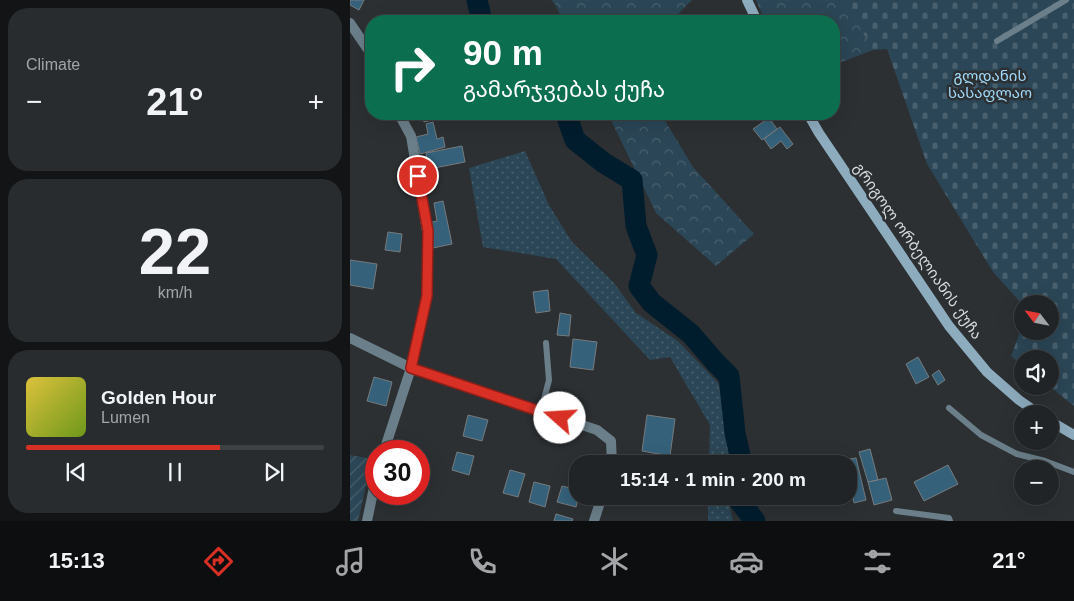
<!DOCTYPE html>
<meta charset="utf-8">
<style>
body{margin:0;font-family:Helvetica,"Noto Sans Georgian",sans-serif;background:#292c2e;color:#f1f3f6;height:100vh;display:flex;flex-direction:column;font-size:19px;white-space:nowrap}
*{box-sizing:border-box;margin:0}
p{font-size:16px;color:#a2a4a7}
.icon{flex:none;width:28px;height:28px;fill:none;stroke:currentColor;stroke-width:2;stroke-linecap:round;stroke-linejoin:round}
.map{position:relative;flex:1;overflow:hidden}
.drawer{display:flex;flex-direction:column;gap:8px;padding:8px;background:#121415;width:350px}
.drawer>*{flex:none}
.hud{position:absolute;left:15px;top:15px;width:475px;height:105px;border-radius:20px;box-shadow:0 5px 20px #0002,0 0 0 1px #3e4143;background:#0b6e4f;color:#fff;overflow:hidden}
.needle{width:32px;rotate:302deg}
.tools{position:absolute;left:664px;top:295px;display:grid;gap:10px}
.tools a{display:grid;place-items:center;width:45px;height:45px;border-radius:50%;background:#212426;box-shadow:0 5px 20px #0002,0 0 0 1px #3e4143;font-size:25px}
.speed{position:absolute;left:15px;top:440px;display:flex;gap:10px;font-size:25px;font-weight:700;text-align:center}
.speed>*{display:grid;place-content:center;width:65px;height:65px;border-radius:50%;background:#212426;box-shadow:0 5px 20px #0002,0 0 0 1px #3e4143;line-height:1}
.speed .limit{border:8px solid #d22;background:#fff;color:#111}
.pin{position:absolute;display:grid;place-items:center;width:42px;height:42px;color:#fff;margin:-21px;border:2px solid #fff;border-radius:50%;box-shadow:0 1px 5px #0007}
.me{position:absolute;width:55px;margin:-28px;rotate:289deg;stroke-linejoin:round;filter:drop-shadow(0 0 4px #0008)}
.turn{display:flex;align-items:center;gap:18px;height:105px;padding:0 15px;font-size:22px}
.turn .icon{width:65px;height:65px;stroke-width:2.5}
.turn b{display:block;font-size:35px;line-height:42px}
.big{font-size:38px;font-weight:800;line-height:1.1}
.drawer .widget{flex:1;display:flex;flex-direction:column;justify-content:center;gap:8px;min-width:0;padding:0 18px;border-radius:20px;background:#292c2e}
.drawer .dial{align-items:center;gap:0}
.dial b{font-size:65px;line-height:1}
.song{display:flex;align-items:center;gap:15px}
.cover{width:60px;height:60px;border-radius:8px;background:linear-gradient(135deg,hsl(50 70% 55%),hsl(80 70% 35%))}
.played{height:5px;border-radius:2px;background:linear-gradient(90deg,#d93025 65%,#3e4143 65%)}
.keys{display:flex;justify-content:space-around;direction:ltr}
.heat{display:flex;justify-content:space-between;align-items:center;font-size:28px;direction:ltr}
.trip{position:absolute;left:219px;top:455px;width:288px;height:50px;border-radius:20px;background:#212426;box-shadow:0 5px 20px #0002,0 0 0 1px #3e4143;font-weight:800;line-height:50px;text-align:center}
.tab-bar{display:flex;height:80px;justify-content:space-around;align-items:center;background:#0d0e0f;color:#a2a4a7}
.tab-bar .icon{width:35px;height:35px}
.tab-bar .current{color:#d93025}
.tab-bar b{font-size:22px;color:#f1f3f6}
main{display:flex;flex:1;min-height:0}
.map>svg:first-child{display:block}
.grass{fill:url(#grass-dots)}
.forest{fill:url(#forest-crowns)}
.cemetery{fill:url(#cemetery-stones)}
.garden{fill:url(#garden-furrows)}
.lines{fill:none;stroke-linecap:round;stroke-linejoin:round}
.river{stroke:#001d2e;stroke-width:21}
.building{fill:#35617a;stroke:#767b7e}
.lane{stroke:#6b7f8a;stroke-width:6}
.street{stroke:#6b7f8a;stroke-width:10}
.secondary{stroke:#8dacbe;stroke-width:10}
.route-casing{stroke:#8d1f18;stroke-width:12}
.route{stroke:#d93025;stroke-width:9}
.labels{text-anchor:middle;stroke-width:5;stroke-linejoin:round;paint-order:stroke}
.park-label{font-size:15px;fill:#a0d9fa;stroke:#2c3032}
.street-label{font-size:15px;fill:#d7dadb;stroke:#2c3032}
</style>
<main>
<section class="drawer">
<div class="widget"><p>Climate</p>
<div class="heat"><a>−</a><b class="big">21°</b><a>+</a></div>
</div>
<div class="widget dial"><b>22</b><p>km/h</p></div>
<div class="widget">
<div class="song"><i class="cover"></i><div><b>Golden Hour</b><p>Lumen</p></div></div>
<div class="played"></div>
<div class="keys"><svg class="icon" aria-label="previous" viewBox="0 0 24 24"><path d="M18 5L8 12l10 7zM5 5v14"/></svg><svg class="icon" aria-label="pause" viewBox="0 0 24 24"><path d="M8 5v14M16 5v14"/></svg><svg class="icon" aria-label="next" viewBox="0 0 24 24"><path d="M6 5l10 7-10 7zM19 5v14"/></svg></div>
</div>
</section>
<div class="map">
<svg width="724" height="521" viewBox="0 0 724 521">
<defs>
<pattern id="grass-dots" width="8" height="8" patternUnits="userSpaceOnUse" patternTransform="scale(1.25)"><rect width="8" height="8" fill="#2b4656"/><path d="M2 2h.1M6 6h.1" fill="none" stroke="#49606e" stroke-width="1.8" stroke-linecap="round"/></pattern>
<pattern id="forest-crowns" width="20" height="18" patternUnits="userSpaceOnUse" patternTransform="scale(1.25)"><rect width="20" height="18" fill="#2b4656"/><path d="M2 6a3 3 0 1 1 6 0M12 15a3 3 0 1 1 6 0" fill="none" stroke="#49606e"/></pattern>
<pattern id="cemetery-stones" width="16" height="16" patternUnits="userSpaceOnUse" patternTransform="scale(1.25)"><rect width="16" height="16" fill="#2b4656"/><path d="M2 7V4a2 2 0 0 1 4 0v3zM10 15v-3a2 2 0 0 1 4 0v3z" fill="#49606e"/></pattern>
<pattern id="garden-furrows" width="10" height="10" patternUnits="userSpaceOnUse" patternTransform="scale(1.25)"><rect width="10" height="10" fill="#2b4656"/><path d="M-1 1l2-2M0 10L10 0M9 11l2-2" fill="none" stroke="#49606e"/></pattern>
</defs>
<rect width="100%" height="100%" fill="#2c3032"/>
<!-- grass -->
<path class="grass" d="M175 151 199 205 222 242 264 283 286 313 328 341 369 384 380 464H359L360 425 320 357 300 360 206 259 133 247 119 168Z
M358 496H377L383 521H358Z"/>
<!-- forest -->
<path class="forest" d="M201 0H342L321 21H213L205 4Z
M406 0H498L523 50 484 65V21H415Z
M258 114H311L343 167 404 234 366 266 306 213Z"/>
<!-- cemetery -->
<path class="cemetery" d="M494 0H724V406L699 386 700 359H672V365L661 356 672 327V331H700V304H672L643 272 577 164 537 49 523 50Z"/>
<!-- garden -->
<path class="garden" d="M0 455 22 459 8 521H0Z"/>
<g class="lines">
<!-- river -->
<path class="river" d="M127 0 132 21
M216 114 225 140 254 163 282 180 286 226 297 255 289 286 302 303 341 334 365 362 379 376 385 433 392 464
M388 496V499L405 521"/>
</g>
<!-- building -->
<path class="building" d="M0 0H14L9 10 0 5Z
M72 114H93L94 117 74 122Z
M419 118 427 129 412 140 403 129Z
M83 122 87 139 93 137 95 147 70 154 66 137 78 134 76 124Z
M430 127 443 144 437 149 431 141 421 149 414 139Z
M112 146 115 162 79 169 76 153Z
M93 201 102 244 83 248 78 223 87 221 84 203Z
M38 232 52 234 50 252 35 250Z
M0 260 27 264 23 289 0 285Z
M198 290 200 311 186 313 183 292Z
M210 313 221 315 219 336 207 335Z
M223 339 247 342 243 370 220 367Z
M568 357 579 377 566 384 556 364Z
M589 370 595 380 588 385 582 375Z
M24 377 42 382 36 406 17 401Z
M118 415 138 420 132 441 113 436Z
M297 415 325 419 320 456 292 451Z
M520 449 528 480 518 482 509 452Z
M107 452 124 456 119 475 102 470Z
M506 458 516 500 504 503 498 474V464H495L494 460Z
M598 465 608 484 574 501 564 482Z
M160 470 175 474 168 497 153 493Z
M536 478 542 500 524 505 518 482Z
M184 482 200 486 195 507 179 502Z
M212 486 228 490 229 496 226 507 207 502Z
M270 496H281L280 504 269 502Z
M206 514 223 519 222 521H204Z"/>
<g class="lines">
<!-- lane -->
<path class="lane" d="M647 41 716 0
M599 408 631 435 667 454 695 461 724 472
M191 411 199 380 196 343
M546 511 599 518 600 521"/>
<!-- street -->
<path class="street" d="M0 23 21 54
M0 338 61 368 247 430 261 441 262 464
M34 451 61 368 77 296V231L61 136 49 114
M17 521 26 478
M244 521 252 496"/>
<!-- secondary -->
<path class="secondary" d="M397 0 407 21
M458 114 469 133 599 326 637 372 669 400 689 414
M700 421 724 435"/>
</g>
<g class="lines">
<defs>
<path id="route" d="M68 176 78 231 77 296 61 368 210 418"/>
</defs>
<!-- route casing -->
<use href="#route" class="route-casing"/>
<!-- route -->
<use href="#route" class="route"/>
</g>
<g class="labels">
<!-- park labels -->
<g class="park-label">
<text x="640" y="81">გლდანის<tspan x="640" dy="17">სასაფლაო</tspan></text>
</g>
<!-- street labels -->
<g class="street-label">
<text transform="translate(568 251) rotate(55)" y="5">გრიგოლ ორბელიანის ქუჩა</text>
</g>
</g>
</svg>
<div class="tools">
<a><svg class="needle" viewBox="-14 -14 28 28"><path d="M0-13l5 13h-10z" fill="#e53935"/><path d="M0 13l5-13h-10z" fill="#a2a4a7"/></svg></a>
<a><svg class="icon" aria-label="sound" viewBox="0 0 24 24"><path d="M4 9h4l5-4v14l-5-4H4zM17 9q2 3 0 6"/></svg></a>
<a>+</a>
<a>−</a>
</div>
<div class="speed"><div class="limit">30</div></div>
<div class="pin" style="left:68px;top:176px;background:#d93025"><svg class="icon" aria-label="arrive" viewBox="0 0 24 24"><path d="M6 21V4h12l-3 4 3 4H6"/></svg></div>
<svg class="me" style="left:210px;top:418px" viewBox="-20 -20 40 40"><circle r="19" fill="#fff"/><path d="M0-13L10 11 0 6-10 11z" fill="#d93025"/></svg>
<div class="trip">15:14 · 1 min · 200 m</div>
<div class="hud">
<div class="turn"><svg class="icon" aria-label="right" viewBox="0 0 24 24"><path d="M7 20v-9h11M14 6l5 5-5 5"/></svg><div><b>90 m</b>გამარჯვებას ქუჩა</div></div>
</div>
</div>
</main>
<nav class="tab-bar">
<b>15:13</b>
<svg class="icon current" aria-label="directions" viewBox="0 0 24 24"><path d="M12 3l9 9-9 9-9-9zM9 14v-3h6M13 9l2 2-2 2"/></svg>
<svg class="icon" aria-label="music" viewBox="0 0 24 24"><path d="M9 18V5l10-2v13"/><circle cx="6" cy="18" r="3"/><circle cx="16" cy="16" r="3"/></svg>
<svg class="icon" aria-label="phone" viewBox="0 0 24 24"><path d="M5 4h4l2 5-3 2q2 4 5 5l2-3 5 2v4C11 20 4 13 5 4z"/></svg>
<svg class="icon" aria-label="climate" viewBox="0 0 24 24"><path d="M12 3v18M4 7l16 10M4 17L20 7"/></svg>
<svg class="icon" aria-label="car" viewBox="0 0 24 24"><path d="M5 17H2v-5l4-1 3-4h7l3 4 3 1v5h-3M9 17h6M6 11h13"/><circle cx="7" cy="17" r="2"/><circle cx="17" cy="17" r="2"/></svg>
<svg class="icon" aria-label="filters" viewBox="0 0 24 24"><path d="M4 7h16M4 17h16"/><circle cx="9" cy="7" r="2"/><circle cx="15" cy="17" r="2"/></svg>
<b>21°</b>
</nav>
